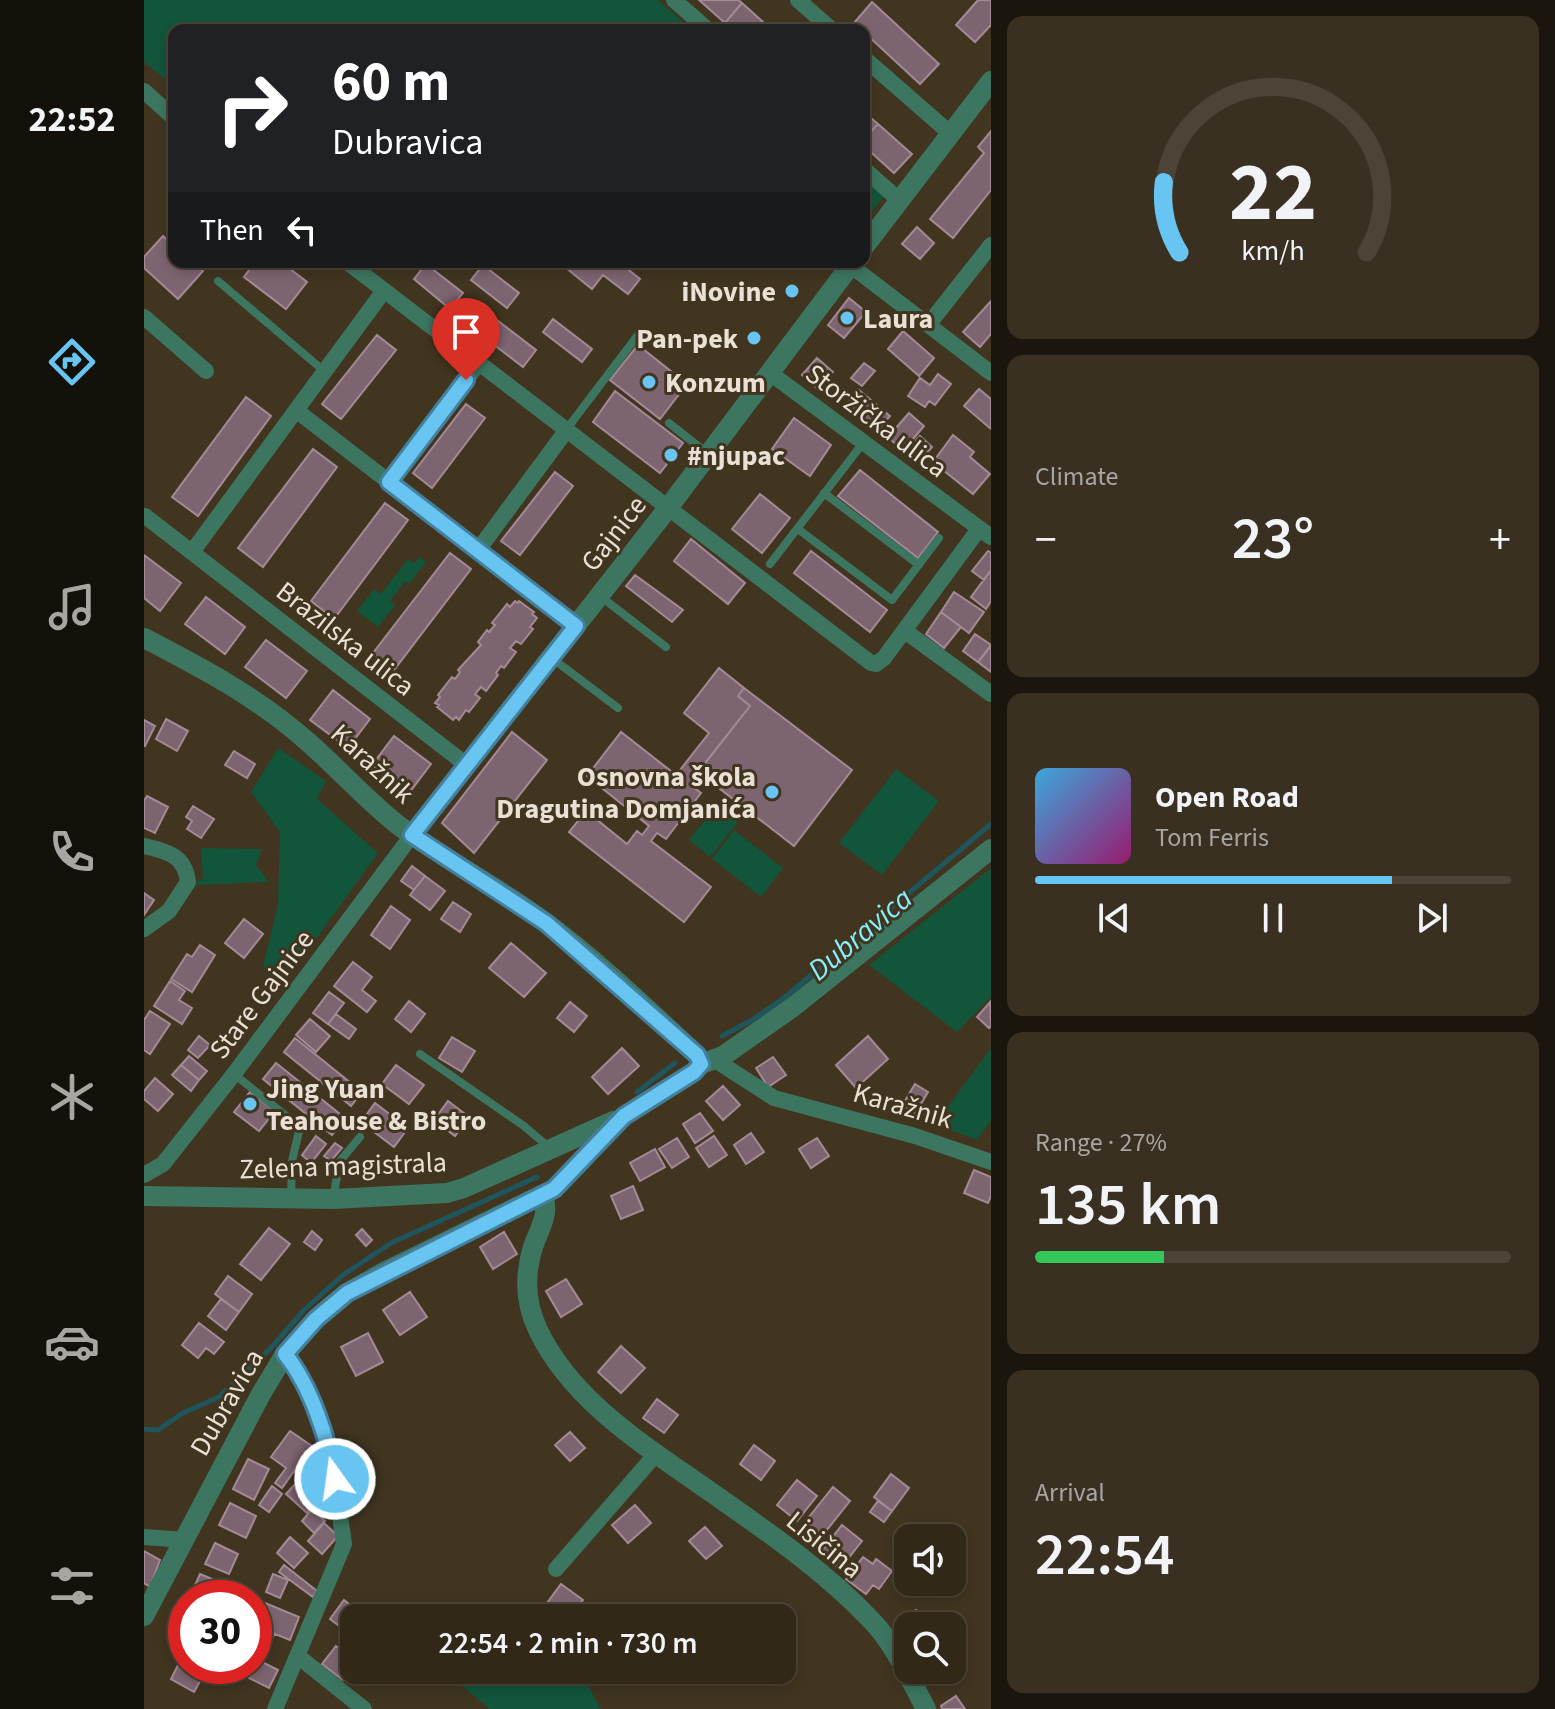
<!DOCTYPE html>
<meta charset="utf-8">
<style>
body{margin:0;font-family:"Source Sans 3",sans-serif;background:#393021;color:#f1f3f6;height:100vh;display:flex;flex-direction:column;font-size:30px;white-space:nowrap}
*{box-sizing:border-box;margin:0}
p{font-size:26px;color:#a8a6a2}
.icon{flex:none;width:44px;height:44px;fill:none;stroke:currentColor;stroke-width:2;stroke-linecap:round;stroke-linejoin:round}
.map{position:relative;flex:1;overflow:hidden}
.drawer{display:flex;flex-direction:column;gap:16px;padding:16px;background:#1b160d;width:564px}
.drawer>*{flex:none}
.guide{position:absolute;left:24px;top:24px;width:702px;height:244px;border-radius:16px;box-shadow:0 4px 12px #0003,0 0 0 2px #4c4437;background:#202124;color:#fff;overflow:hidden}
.fabs{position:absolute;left:750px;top:1524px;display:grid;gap:16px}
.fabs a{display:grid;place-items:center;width:72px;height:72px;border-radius:16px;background:#312818;box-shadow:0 4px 12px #0003,0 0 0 2px #4c4437;font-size:40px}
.speed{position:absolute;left:24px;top:1580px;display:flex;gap:16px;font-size:40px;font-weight:700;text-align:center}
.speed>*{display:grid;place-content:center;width:104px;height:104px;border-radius:50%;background:#312818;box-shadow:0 4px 12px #0003,0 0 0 2px #4c4437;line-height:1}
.speed .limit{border:12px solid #d22;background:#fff;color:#111}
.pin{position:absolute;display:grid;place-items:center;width:68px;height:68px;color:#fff;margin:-82px -34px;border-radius:50% 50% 50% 0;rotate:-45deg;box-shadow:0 0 8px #0007}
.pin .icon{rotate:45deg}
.me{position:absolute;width:88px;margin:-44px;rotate:346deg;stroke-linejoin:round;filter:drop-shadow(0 0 6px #0008)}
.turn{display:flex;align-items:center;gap:28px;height:168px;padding:0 32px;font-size:36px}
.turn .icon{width:104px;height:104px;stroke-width:2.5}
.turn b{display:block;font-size:56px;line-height:68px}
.then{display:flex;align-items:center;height:76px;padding:0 32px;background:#0003;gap:16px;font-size:30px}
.big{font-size:60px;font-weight:600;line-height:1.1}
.drawer .tile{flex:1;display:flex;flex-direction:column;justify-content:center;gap:12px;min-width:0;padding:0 28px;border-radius:16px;background:#393021}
.drawer .dial{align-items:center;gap:0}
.dial svg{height:208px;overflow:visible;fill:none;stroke:#4c4437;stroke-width:7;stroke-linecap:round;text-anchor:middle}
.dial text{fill:#f1f3f6;stroke:none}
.song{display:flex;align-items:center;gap:24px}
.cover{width:96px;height:96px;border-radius:12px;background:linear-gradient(135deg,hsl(200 70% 55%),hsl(320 70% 35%))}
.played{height:8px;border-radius:4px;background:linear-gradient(90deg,#68c4f0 75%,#4c4437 75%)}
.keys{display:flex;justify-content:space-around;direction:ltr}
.heat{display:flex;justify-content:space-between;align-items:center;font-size:44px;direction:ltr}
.charge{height:12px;border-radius:6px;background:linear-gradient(90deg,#34c759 27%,#4c4437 0)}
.trip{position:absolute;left:196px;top:1604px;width:456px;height:80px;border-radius:16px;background:#312818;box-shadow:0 4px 12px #0003,0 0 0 2px #4c4437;font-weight:600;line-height:80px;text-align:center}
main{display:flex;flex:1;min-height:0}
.tabs{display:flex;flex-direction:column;width:144px;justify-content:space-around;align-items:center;background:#14100a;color:#a8a6a2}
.tabs .icon{width:56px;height:56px}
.tabs .selected{color:#68c4f0}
.tabs b{font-size:36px;color:#f1f3f6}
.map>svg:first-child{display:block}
.green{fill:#12553b}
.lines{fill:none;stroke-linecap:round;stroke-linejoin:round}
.stream{stroke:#1f565d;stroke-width:5}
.building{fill:#7d6471;stroke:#a48996;stroke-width:2}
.service{stroke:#3c7660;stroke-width:8}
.minor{stroke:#3c7660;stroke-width:16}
.tertiary{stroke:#3c7660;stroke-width:20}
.route-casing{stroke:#447f9c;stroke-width:20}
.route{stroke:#68c4f0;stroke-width:14}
.poi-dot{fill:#68c4f0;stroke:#413520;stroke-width:3}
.labels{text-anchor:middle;stroke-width:6;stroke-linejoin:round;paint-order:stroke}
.poi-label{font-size:28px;font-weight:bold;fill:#e9e1d5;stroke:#413520;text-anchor:start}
.street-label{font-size:28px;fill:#e9e1d5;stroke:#413520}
.water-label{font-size:30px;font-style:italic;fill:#85f0fe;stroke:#413520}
</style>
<main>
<nav class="tabs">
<b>22:52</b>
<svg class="icon selected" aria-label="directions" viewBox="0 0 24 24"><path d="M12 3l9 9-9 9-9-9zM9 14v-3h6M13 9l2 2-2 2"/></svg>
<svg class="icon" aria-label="music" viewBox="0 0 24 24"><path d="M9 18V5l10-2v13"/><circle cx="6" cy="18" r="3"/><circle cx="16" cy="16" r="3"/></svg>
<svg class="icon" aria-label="phone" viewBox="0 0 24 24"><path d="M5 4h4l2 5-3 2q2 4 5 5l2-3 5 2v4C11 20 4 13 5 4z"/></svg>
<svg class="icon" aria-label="climate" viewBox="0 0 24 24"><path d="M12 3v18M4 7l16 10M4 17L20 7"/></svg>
<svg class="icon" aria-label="car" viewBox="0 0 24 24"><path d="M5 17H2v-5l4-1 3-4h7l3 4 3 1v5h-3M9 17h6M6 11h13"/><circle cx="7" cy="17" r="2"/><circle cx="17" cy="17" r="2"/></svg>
<svg class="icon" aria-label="filters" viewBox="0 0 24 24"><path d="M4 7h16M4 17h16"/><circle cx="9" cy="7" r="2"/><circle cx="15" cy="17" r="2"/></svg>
</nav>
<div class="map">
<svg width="847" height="1709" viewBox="0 0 847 1709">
<rect width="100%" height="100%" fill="#413520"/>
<!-- green -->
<path class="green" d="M0 0H514L549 30H30V86L0 62Z
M720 177 741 195 720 222Z
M275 557 282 562 265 584 261 581 246 601 251 605 234 627 213 611 230 589 237 594 264 559 270 563Z
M134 748 182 781 173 799 234 853 142 981 119 967 134 904 136 832 107 792Z
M752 769 795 801 738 875 695 843Z
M573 805 594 822 566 857 545 840Z
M590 830 639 868 617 897 568 859Z
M57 848 118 849 112 865 125 882 52 885 51 883 59 878Z
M847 868V997L813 1032 725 965Z
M847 1048V1121L833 1140 791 1124Z
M299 1670H435L457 1709H346Z"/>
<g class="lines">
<!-- stream -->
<path class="stream" d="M578 1036 608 1020 640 998 847 824
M493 1092 531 1063
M0 1429 14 1430 39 1413 75 1397 128 1347 160 1310 199 1275 247 1243 393 1177"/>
</g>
<!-- building -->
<path class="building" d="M555 0H594L598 3 581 23Z
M834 0H847V25L831 42 812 25Z
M728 2 795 64 776 84 710 23Z
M598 3 628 30H589L581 23Z
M720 112 734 124 720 139Z
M734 124 768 154 750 173 720 146V139Z
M847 131V190L809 238 786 219 840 153 834 147Z
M773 227 790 243 776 259 758 244Z
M19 236 30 246V262H48L59 271 34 299 0 268V257Z
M111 262H137L163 282 142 309 100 277Z
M419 262H486L481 267 496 279 484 294 459 275 448 289 417 264Z
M282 264 319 293 306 309 270 279Z
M339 265 375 293 363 308 327 280Z
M705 298 722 312 700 338 684 325Z
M847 301V334L836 347 819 332Z
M349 317 392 350 379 367 336 334Z
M409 319 448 349 438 362 399 332Z
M759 331 790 358 775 376 744 349Z
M233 335 252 350 197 419 178 404Z
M494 345 543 384 516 419 466 380Z
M673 358 689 372 674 389 658 375Z
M720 363 731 371 718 386 707 378Z
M794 374 807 384 791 405 785 401 781 407 764 396 776 378 786 385Z
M835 389 847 399V429L820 406Z
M715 390 746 416 733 431 702 405Z
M471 391 539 443 516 473 449 422Z
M102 397 127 416 54 516 28 497Z
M322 404 341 418 288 488 269 473Z
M765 413 780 426 759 451 744 437Z
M650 418 687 445 666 476 628 449Z
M809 435 830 452 826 457 846 474 829 494 789 462Z
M776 436 788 447 775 462 762 451Z
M169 449 193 467 119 567 94 548Z
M716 470 794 532 774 558 694 496Z
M411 472 429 486 376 555 357 541Z
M616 494 646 518 618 553 588 529Z
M241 503 264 520 190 619 167 601Z
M547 539 601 583 584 604 530 561Z
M667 551 743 610 726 632 650 573Z
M844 551 847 553V570L840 580 828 571Z
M306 553 327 569 250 670 229 653Z
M0 555 37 583 16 611 0 598Z
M847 570V601L842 609 827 597Z
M491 575 539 610 528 622 482 586Z
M810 592 840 612 825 633 797 612Z
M62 597 101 627 81 654 41 624Z
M371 601 374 603 375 601 390 612 388 614 393 618 386 627 389 629 377 644 372 641 366 648 372 652 360 668 357 666 352 673 354 675 342 691 337 687 331 694 336 698 325 712 322 710 315 720 312 717 309 720 293 707 295 705 291 703 296 697 294 695 308 677 311 679 316 672 314 670 337 645 334 642 343 630 345 632 351 625 348 623 363 604 366 607Z
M797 612 817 627 800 648 782 634Z
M831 634 847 645 834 662 819 651Z
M122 640 163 671 142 698 101 667Z
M847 646V672L834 662Z
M575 668 600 688 594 696 606 706 545 784 557 793 522 839 513 833 507 841 567 887 540 922 425 832 442 811 483 844 493 831 498 835 505 826 443 776 477 732 532 775 565 733 540 713Z
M600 688 708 770 650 846 554 772 606 706 594 696Z
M189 690 226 719 204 748 166 720Z
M22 719 44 731 33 751 12 739Z
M0 720 11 726 1 746H0Z
M368 732 403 760 330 853 298 823Z
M250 736 287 764 265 793 228 765Z
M90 751 111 764 103 778 81 765Z
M3 796 24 807 11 833 0 828V801Z
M49 806 70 819 57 838 43 829 48 821 42 817Z
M268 866 281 876 270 890 257 881Z
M281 876 301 891 286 910 266 895Z
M0 893 10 900 0 915Z
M309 902 327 914 316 932 297 919Z
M247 906 266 920 246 949 227 935Z
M100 919 119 934 100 958 81 943Z
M367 943 402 973 380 997 345 968Z
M56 945 71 955 48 992 27 979 43 954 48 957Z
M209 962 228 977 218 990 232 1001 223 1012 190 986Z
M26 981 41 991 35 1000 48 1008 38 1024 10 1006Z
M185 992 200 1003 184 1024 169 1013Z
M265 1001 281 1014 267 1032 251 1019Z
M426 1002 443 1016 430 1032 413 1018Z
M846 1002 847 1026 845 1028 833 1017Z
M6 1011 26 1024 6 1054 0 1050V1020Z
M192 1014 212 1029 205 1039 184 1024Z
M166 1019 186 1036 172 1052 152 1035Z
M55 1036 66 1045 54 1058 44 1050Z
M724 1036 744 1059 712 1088 692 1065Z
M308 1037 331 1051 318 1072 295 1058Z
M151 1038 218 1092 207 1106 140 1052Z
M478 1048 495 1066 464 1094 448 1077Z
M45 1056 63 1071 55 1080 37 1065Z
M629 1057 642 1075 624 1087 612 1068Z
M132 1063 201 1118 188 1135 119 1079Z
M37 1065 55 1080 47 1091 28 1075Z
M252 1065 280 1085 265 1104 238 1084Z
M11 1078 29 1094 14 1111 0 1099V1091Z
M771 1084 784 1092 771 1114 758 1106Z
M579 1086 596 1105 579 1120 562 1101Z
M106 1092 131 1111 115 1131 90 1112Z
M304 1101 325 1117 311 1136 290 1120Z
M231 1103 264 1128 250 1147 217 1122Z
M556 1113 569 1131 551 1143 539 1124Z
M607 1133 620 1152 602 1164 590 1145Z
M172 1136 182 1144 167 1163 158 1155Z
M570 1136 583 1155 565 1167 552 1148Z
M533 1138 545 1157 528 1168 515 1149Z
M673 1138 685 1156 667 1168 655 1149Z
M191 1143 198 1148 187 1161 180 1156Z
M511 1149 521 1167 496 1181 486 1163Z
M830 1170 847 1177V1196L844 1203 820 1193Z
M489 1186 499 1210 477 1219 467 1196Z
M125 1228 146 1244 117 1280 96 1264Z
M218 1229 228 1240 222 1246 212 1235Z
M168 1231 178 1240 171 1250 160 1242Z
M360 1232 373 1254 349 1269 336 1247Z
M84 1276 108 1294 95 1312 71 1294Z
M422 1279 438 1304 417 1317 402 1291Z
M266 1292 283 1317 256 1335 239 1310Z
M77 1299 95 1312 82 1330 64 1316Z
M55 1323 80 1342 70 1354 62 1348 54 1358 38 1345Z
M224 1333 239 1362 212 1376 197 1347Z
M477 1346 501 1368 477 1393 454 1372Z
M513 1399 534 1415 520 1433 499 1418Z
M146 1431 168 1446 138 1488 131 1483 142 1468 127 1457Z
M426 1432 441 1448 426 1461 411 1445Z
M610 1445 631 1461 617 1480 596 1464Z
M104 1459 125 1469 110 1500 89 1489Z
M747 1474 765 1488 748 1511 730 1497Z
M653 1480 673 1496 653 1521 633 1505Z
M154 1481 175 1500 163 1513 142 1494Z
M128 1486 138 1494 125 1512 115 1505Z
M689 1487 706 1501 678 1536 661 1522Z
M734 1501 748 1511 740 1522 726 1512Z
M86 1503 112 1516 102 1538 75 1525Z
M491 1505 507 1523 484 1543 468 1525Z
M168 1509 181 1521 170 1533 158 1521Z
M180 1523 194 1536 178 1554 164 1541Z
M698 1525 718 1541 696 1569 676 1553Z
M561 1527 578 1546 562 1559 545 1541Z
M146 1537 164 1553 150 1568 133 1553Z
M71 1543 94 1554 85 1574 61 1564Z
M0 1551 16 1560 6 1587 0 1583Z
M719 1557 729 1564 732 1559 748 1571 735 1589 729 1585 722 1594 702 1579Z
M140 1565 173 1591 169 1597 135 1572Z
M56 1574 80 1584 73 1598H55L47 1594Z
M129 1574 144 1580 136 1598 122 1592Z
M764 1578V1582L794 1583 765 1596 758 1581Z
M417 1584 439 1600 425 1618 403 1603Z
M200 1600 221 1616 210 1618V1631L207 1635 186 1619Z
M121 1603 155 1617 146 1640 111 1626Z
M772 1610 781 1626H764V1644L751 1621Z
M111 1626 130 1635 120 1654 110 1649Z
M192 1646 210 1659V1666L199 1680 178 1664Z
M37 1659 42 1661V1666H51L61 1672 50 1692 27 1679Z
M114 1660 134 1670 125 1688 105 1678Z
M812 1696 821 1709H798L797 1706Z"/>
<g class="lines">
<!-- service -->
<path class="service" d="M74 281 180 371
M525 423 564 454
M422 430 497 331
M680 493 775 565
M654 529 748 600 795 538
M626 564 719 443
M456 596 522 647
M409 659 474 708
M276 1054 380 1126 407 1149
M90 1074 156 1127 148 1161 147 1197
M189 1198 196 1161 216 1137"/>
<!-- minor -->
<path class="minor" d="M530 0 564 30
M654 0 688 30
M720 58 807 134
M0 91 30 118
M720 169 755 200
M203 262 727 663 732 664 740 658 835 529
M702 262 847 373
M0 317 62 371
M784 325 847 245
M626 373 847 537
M153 411 432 626
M245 482 334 364
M1 516 324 766
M334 550 422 431
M48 552 239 292
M761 631 847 694
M0 846C24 851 41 856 44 882L25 911 0 929
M571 1060 630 1098 771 1136 847 1162
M0 1175 19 1164 90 1074 268 835
M0 1537 41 1540
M412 1569 512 1454
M155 1657 220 1709
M131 1709 200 1544 187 1454 156 1372 141 1354"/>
<!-- tertiary -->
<path class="tertiary" d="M720 247 847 81
M0 638C58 668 115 698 164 742 195 769 222 800 254 825 301 860 354 887 401 922 455 962 504 1010 553 1055L557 1064
M268 835 524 508 709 262
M399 1195C406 1215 395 1229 389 1247 380 1276 381 1303 394 1330 426 1397 492 1440 551 1481 612 1524 676 1566 728 1621 751 1645 766 1679 782 1709
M0 1196 189 1199 303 1193 320 1188 469 1121
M0 1616 117 1394 141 1354 172 1319 203 1293 238 1273 410 1189 480 1116 550 1072 557 1064 579 1056 649 1007 847 849"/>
</g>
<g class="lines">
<defs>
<path id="route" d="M191 1479C184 1439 167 1386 141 1354L172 1319 203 1293 410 1189 480 1116 550 1072 557 1064 553 1055 402 923 268 835 432 626 245 482 322 380"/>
</defs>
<!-- route casing -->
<use href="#route" class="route-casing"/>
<!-- route -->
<use href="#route" class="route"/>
</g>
<!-- markers -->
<g class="poi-dot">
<circle cx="648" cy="291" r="8"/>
<circle cx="703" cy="318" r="8"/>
<circle cx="610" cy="338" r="8"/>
<circle cx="505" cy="382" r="8"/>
<circle cx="527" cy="455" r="8"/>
<circle cx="628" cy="792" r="8"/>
<circle cx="106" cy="1104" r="8"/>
</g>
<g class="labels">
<!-- poi labels -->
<g class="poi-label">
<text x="632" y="301" text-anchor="end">iNovine</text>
<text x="719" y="328">Laura</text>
<text x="594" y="348" text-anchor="end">Pan-pek</text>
<text x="521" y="392">Konzum</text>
<text x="543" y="465">#njupac</text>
<text x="612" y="786" text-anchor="end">Osnovna škola<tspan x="612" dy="32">Dragutina Domjanića</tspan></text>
<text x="122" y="1098">Jing Yuan<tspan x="122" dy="32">Teahouse &amp; Bistro</tspan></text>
</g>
<!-- street labels -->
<g class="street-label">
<text transform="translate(733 420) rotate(37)" y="10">Storžička ulica</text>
<text transform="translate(469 533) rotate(-52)" y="10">Gajnice</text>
<text transform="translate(202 638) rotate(38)" y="10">Brazilska ulica</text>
<text transform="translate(229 763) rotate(43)" y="10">Karažnik</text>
<text transform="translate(117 994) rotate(-53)" y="10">Stare Gajnice</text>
<text transform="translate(759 1105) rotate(16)" y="10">Karažnik</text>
<text transform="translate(199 1165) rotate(-2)" y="10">Zelena magistrala</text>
<text transform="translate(82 1402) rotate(-60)" y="10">Dubravica</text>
<text transform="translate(681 1544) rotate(39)" y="10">Lisičina</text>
</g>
<!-- water labels -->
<g class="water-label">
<text transform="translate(716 934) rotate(-40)" y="10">Dubravica</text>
</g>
</g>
</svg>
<div class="fabs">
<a><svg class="icon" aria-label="sound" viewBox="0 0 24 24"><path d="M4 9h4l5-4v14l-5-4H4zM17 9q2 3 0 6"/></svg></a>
<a><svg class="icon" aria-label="search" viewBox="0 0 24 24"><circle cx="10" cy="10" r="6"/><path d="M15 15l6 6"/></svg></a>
</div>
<div class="speed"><div class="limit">30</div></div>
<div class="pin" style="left:322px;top:380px;background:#d93025"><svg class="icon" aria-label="arrive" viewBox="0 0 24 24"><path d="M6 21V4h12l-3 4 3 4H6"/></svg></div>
<svg class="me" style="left:191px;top:1479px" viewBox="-20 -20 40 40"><circle r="17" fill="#68c4f0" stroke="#fff" stroke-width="3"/><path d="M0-11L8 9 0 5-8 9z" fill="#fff"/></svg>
<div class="trip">22:54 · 2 min · 730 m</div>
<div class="guide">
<div class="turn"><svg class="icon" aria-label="right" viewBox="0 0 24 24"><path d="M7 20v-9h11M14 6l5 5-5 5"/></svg><div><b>60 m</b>Dubravica</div></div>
<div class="then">Then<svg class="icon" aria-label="left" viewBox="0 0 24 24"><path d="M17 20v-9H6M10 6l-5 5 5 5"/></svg></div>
</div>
</div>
<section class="drawer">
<div class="tile dial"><svg viewBox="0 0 100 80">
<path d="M14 69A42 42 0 1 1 86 69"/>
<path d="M14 69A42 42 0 0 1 8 42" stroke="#68c4f0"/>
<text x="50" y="56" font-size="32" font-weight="700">22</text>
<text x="50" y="72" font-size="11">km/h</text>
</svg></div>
<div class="tile"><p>Climate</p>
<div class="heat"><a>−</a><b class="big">23°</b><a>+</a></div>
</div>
<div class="tile">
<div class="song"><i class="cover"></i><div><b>Open Road</b><p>Tom Ferris</p></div></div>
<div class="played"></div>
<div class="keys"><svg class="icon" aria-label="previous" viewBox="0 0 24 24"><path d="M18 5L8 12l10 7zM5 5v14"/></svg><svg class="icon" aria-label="pause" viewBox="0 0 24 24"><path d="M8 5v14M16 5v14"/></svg><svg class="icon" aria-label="next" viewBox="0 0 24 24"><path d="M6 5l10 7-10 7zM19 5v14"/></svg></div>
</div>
<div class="tile"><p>Range · 27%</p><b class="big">135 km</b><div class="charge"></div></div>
<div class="tile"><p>Arrival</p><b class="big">22:54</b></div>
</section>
</main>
